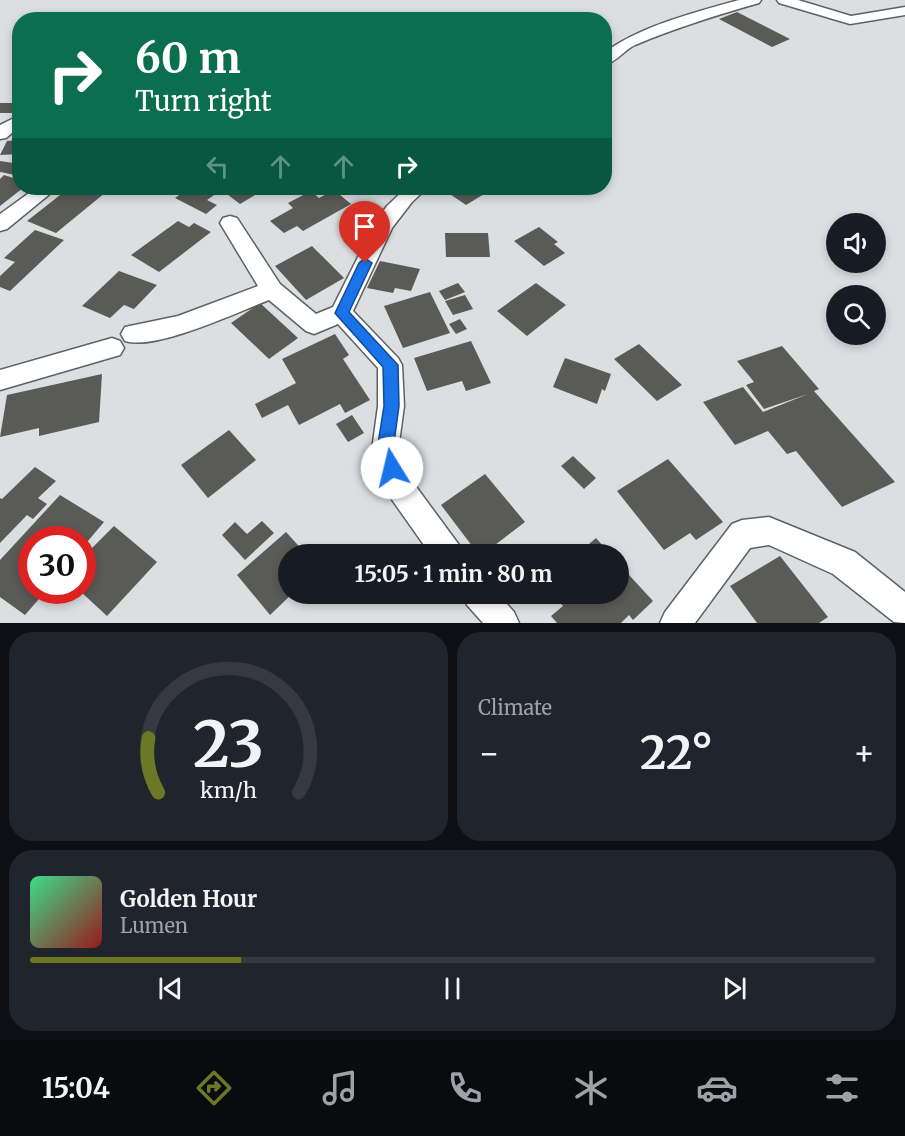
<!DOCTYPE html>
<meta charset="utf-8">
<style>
body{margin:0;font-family:Merriweather,serif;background:#20242c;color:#f1f3f6;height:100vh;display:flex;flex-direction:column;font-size:22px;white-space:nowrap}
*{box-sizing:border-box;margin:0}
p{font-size:20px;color:#9ea1a6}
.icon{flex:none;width:33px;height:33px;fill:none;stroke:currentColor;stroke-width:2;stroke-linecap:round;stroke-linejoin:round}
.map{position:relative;height:623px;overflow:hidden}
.side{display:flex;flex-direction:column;gap:9px;padding:9px;background:#0d0f14;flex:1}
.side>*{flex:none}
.banner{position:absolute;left:12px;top:12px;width:600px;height:183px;border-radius:24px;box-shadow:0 3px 9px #0003;background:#0b6e4f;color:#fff;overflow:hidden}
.tools{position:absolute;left:826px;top:213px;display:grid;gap:12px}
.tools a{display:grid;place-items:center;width:60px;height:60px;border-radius:50%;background:#171b24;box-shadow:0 3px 9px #0003;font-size:30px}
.speed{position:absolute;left:18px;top:526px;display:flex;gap:12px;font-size:30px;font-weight:700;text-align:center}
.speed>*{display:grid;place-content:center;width:78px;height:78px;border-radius:50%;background:#171b24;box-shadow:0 3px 9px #0003;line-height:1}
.speed .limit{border:9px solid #d22;background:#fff;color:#111}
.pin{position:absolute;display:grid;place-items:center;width:51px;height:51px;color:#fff;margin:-62px -26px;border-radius:50% 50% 50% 0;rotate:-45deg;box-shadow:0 0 6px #0007}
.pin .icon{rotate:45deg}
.me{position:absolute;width:66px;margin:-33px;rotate:351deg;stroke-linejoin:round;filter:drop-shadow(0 0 4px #0008)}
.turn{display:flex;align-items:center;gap:21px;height:126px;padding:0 24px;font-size:27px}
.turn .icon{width:78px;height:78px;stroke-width:2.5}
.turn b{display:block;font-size:42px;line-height:51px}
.lanes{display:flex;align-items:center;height:57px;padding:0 24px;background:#0003;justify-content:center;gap:30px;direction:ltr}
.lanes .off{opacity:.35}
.big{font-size:45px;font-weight:700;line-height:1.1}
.side .widget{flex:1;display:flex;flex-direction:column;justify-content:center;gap:9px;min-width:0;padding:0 21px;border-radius:24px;background:#20242c}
.side .dial{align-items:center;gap:0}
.dial svg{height:156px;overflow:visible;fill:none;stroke:#363941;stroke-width:7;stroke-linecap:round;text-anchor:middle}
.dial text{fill:#f1f3f6;stroke:none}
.song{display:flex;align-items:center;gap:18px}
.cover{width:72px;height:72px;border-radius:9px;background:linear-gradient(135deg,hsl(150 70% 55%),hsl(0 70% 35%))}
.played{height:6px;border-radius:3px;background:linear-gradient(90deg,#6b7926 25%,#363941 25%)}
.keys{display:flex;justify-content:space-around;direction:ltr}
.heat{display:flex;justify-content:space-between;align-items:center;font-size:33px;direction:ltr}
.side .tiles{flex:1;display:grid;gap:9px;grid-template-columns:1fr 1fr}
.widget:last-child{grid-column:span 2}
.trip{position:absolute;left:278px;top:544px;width:351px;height:60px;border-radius:30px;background:#171b24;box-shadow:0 3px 9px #0003;font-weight:700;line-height:60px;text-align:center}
.dock{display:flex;height:96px;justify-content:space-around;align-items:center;background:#090b0e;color:#9ea1a6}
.dock .icon{width:42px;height:42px}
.dock .on{color:#6b7926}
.dock b{font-size:27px;color:#f1f3f6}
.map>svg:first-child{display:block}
.building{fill:#5a5b57}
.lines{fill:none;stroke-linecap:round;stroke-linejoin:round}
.minor-casing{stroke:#5e6164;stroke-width:3}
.minor{fill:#fff;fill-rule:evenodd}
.route{fill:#1a73e8;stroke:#114b97;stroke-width:1.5}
</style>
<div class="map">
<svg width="905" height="623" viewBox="0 0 905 623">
<rect width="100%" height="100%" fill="#dbdfe2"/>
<!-- building -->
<path class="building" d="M737 12 790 39 772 47 719 19Z
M0 103H20L14 113H0Z
M20 140V154L0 155 7 141Z
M0 161 20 164V176L0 172Z
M4 175 20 180V188H23L0 206V179Z
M69 188H111L56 233 27 221Z
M189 188H207L217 193 207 200 217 205 206 214 175 198Z
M219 188H267L240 204Z
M441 188H494L466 205Z
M334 190 351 204 303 231 297 226 284 233 270 221 293 208 288 203 311 191 319 198Z
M178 221 189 227 194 223 211 232 159 272 131 255Z
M539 227 558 242 554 244 565 253 544 266 514 241Z
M35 230 64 240 10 291 0 287V276L15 262 4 258Z
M445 233H488L490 257H446Z
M312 246 344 278 306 300 275 266Z
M380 261 420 269 411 291 395 288 393 293 367 288Z
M119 271 157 285 134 309 124 305 110 318 82 306Z
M458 283 465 292 445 300 439 291Z
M536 283 566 305 527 336 497 311Z
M430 292 450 333 403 348 384 306Z
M465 295 473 309 453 315 445 301Z
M260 303 298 338 269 359 231 323Z
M460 319 467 329 456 334 449 324Z
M335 334 349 355 343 359 370 400 345 413 340 404 299 425 288 405 262 418 255 404 296 383 282 359Z
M471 341 491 383 466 391 462 381 427 391 414 358Z
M639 344 682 385 657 401 614 359Z
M782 346 819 389 814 391 895 482 842 507 796 451 787 454 768 431 735 445 703 402 743 387 763 412 808 394 764 409 746 385 754 382 737 361Z
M565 358 611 374 605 391 602 389 597 404 553 387Z
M102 374 99 422 39 436V428L0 437 7 395Z
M352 415 364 433 348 442 336 424Z
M229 430 256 460 208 498 181 465Z
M573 456 596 478 584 489 561 466Z
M668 459 723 522 696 540 690 533 664 550 617 491Z
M35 467 56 481 38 498 47 504 33 519 27 515 0 543V498L2 499Z
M485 474 525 522 482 555H479L441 505Z
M60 495 104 522 82 548V540H32V591H46L25 615 0 597V560Z
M262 521 274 533 245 560 222 535 235 522 247 534Z
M114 526 157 562 107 616 80 591H82V558Z
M286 532 307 555H288V594H292L270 615 237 575Z
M596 538 611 555H576Z
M780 556 828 617 819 623H757L730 586Z
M618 563 653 601 633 620 629 615 621 623H557L551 616 563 606 553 594H618Z"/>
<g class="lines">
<defs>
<path id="minor" d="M739 0H761L759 3C717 15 675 28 635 45 624 50 617 62 604 65V53C640 26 696 12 739 0Z
M777 0H798L851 16 905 7V15L850 24 779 3Z
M12 119 18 120 20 126 6 138 0 139V125Z
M36 188H57L7 229 0 231V214Z
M406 188H427L412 202 392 228 353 311 398 358 402 365 404 406 398 450 409 477 459 545 464 555H431L388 494 372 450 378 406V368L338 324 314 334 306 331 269 300C238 312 155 351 125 341L121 334 125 327 178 316 258 286 220 223 223 218 230 216 237 218 280 284 316 314 333 307 376 221 387 206Z
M112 338 120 341 124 348 120 355 0 390V370Z
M769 517 855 552 905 592V623L894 622 833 574 769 545 750 548 695 623H660L665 612 732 524 742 520Z
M463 594H498L514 612 519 623H483L467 605Z"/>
</defs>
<!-- minor casing -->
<use href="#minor" class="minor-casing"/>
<!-- minor -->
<use href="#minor" class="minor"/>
</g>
<!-- route -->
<path class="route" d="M365 258 372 263 349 312 398 365 399 406 393 450 400 468 397 473 392 475 386 473 377 450 384 406 383 367 335 313 359 263Z"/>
</svg>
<div class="tools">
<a><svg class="icon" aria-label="sound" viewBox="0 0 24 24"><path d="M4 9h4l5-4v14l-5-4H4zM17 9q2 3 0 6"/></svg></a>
<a><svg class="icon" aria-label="search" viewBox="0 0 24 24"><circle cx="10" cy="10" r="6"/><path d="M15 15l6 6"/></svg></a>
</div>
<div class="speed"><div class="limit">30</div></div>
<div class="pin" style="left:365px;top:263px;background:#d93025"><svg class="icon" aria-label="arrive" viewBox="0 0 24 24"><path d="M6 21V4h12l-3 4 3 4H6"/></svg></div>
<svg class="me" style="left:392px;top:468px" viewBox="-20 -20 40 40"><circle r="19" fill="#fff"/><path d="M0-13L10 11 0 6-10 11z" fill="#1a73e8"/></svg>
<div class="trip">15:05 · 1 min · 80 m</div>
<div class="banner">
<div class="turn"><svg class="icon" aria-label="right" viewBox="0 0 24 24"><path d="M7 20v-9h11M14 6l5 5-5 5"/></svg><div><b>60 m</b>Turn right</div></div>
<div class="lanes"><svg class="icon off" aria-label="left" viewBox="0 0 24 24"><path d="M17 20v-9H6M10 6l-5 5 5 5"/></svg><svg class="icon off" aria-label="ahead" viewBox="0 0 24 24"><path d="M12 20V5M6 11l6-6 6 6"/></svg><svg class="icon off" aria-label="ahead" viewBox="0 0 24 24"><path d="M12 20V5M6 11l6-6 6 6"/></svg><svg class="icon" aria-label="right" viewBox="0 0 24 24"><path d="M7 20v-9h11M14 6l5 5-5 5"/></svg></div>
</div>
</div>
<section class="side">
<div class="tiles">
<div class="widget dial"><svg viewBox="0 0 100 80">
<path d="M14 69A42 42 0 1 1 86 69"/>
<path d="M14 69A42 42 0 0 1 9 41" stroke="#6b7926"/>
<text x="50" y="56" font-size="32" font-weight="700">23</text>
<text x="50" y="72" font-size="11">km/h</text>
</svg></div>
<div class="widget"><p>Climate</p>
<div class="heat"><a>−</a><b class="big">22°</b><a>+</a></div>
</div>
<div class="widget">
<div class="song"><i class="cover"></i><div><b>Golden Hour</b><p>Lumen</p></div></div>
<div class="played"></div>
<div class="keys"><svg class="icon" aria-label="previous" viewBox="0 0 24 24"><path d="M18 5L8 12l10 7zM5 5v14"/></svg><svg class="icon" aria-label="pause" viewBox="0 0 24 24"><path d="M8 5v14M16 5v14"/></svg><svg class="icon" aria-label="next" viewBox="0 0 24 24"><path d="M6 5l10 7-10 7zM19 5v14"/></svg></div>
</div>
</div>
</section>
<nav class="dock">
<b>15:04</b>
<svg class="icon on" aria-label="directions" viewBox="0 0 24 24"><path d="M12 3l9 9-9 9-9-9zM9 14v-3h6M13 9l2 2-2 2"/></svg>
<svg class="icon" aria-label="music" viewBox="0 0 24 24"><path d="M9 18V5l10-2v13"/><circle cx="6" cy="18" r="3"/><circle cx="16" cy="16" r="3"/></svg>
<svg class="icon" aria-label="phone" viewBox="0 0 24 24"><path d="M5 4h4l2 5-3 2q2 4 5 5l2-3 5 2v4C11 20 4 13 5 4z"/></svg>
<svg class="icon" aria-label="climate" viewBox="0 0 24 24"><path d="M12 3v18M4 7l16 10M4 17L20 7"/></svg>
<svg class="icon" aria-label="car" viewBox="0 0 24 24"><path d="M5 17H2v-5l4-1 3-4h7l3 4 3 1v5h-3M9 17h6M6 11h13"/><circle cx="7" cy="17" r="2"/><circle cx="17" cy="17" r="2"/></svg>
<svg class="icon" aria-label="filters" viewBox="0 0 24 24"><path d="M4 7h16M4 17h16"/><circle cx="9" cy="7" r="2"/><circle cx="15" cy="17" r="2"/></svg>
</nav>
